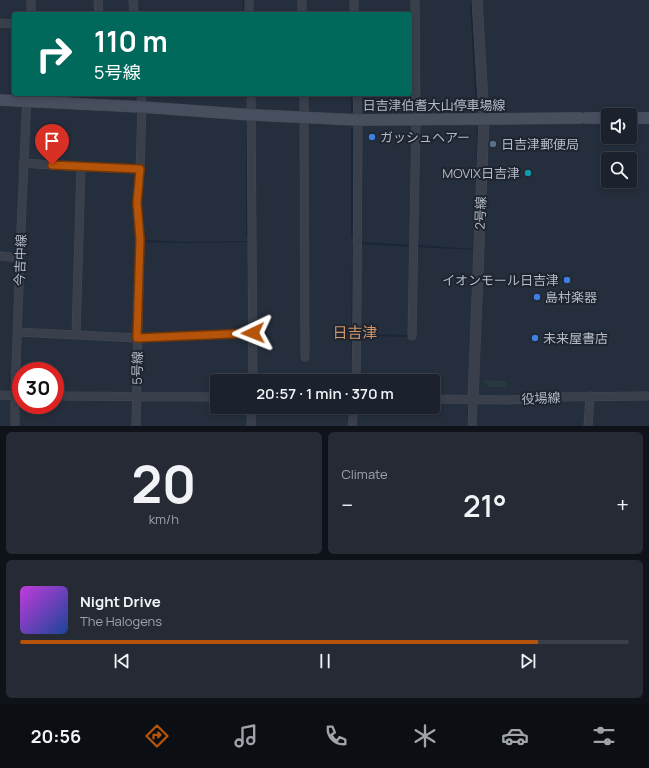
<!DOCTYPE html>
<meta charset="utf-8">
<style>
body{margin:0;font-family:Manrope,"Noto Sans JP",sans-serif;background:#252a35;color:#f1f3f6;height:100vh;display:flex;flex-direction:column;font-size:15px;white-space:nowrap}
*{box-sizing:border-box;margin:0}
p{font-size:13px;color:#a0a4aa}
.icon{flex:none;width:22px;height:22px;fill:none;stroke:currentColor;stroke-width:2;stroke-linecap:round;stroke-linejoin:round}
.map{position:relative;height:426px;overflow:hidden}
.sheet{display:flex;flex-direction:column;gap:6px;padding:6px;background:#0f1319;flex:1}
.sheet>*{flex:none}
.guide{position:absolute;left:12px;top:12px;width:400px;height:84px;border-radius:4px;box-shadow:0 2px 6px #0003,0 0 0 1px #3a3f49;background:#00695c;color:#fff;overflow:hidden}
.buttons{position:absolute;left:601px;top:108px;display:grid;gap:8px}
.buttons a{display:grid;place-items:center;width:36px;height:36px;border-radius:4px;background:#1c222d;box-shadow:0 2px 6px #0003,0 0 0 1px #3a3f49;font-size:20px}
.speed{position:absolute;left:12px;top:362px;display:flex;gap:8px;font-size:20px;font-weight:700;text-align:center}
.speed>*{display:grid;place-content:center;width:52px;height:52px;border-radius:50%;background:#1c222d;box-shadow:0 2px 6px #0003,0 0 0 1px #3a3f49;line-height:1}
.speed .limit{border:6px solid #d22;background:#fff;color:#111}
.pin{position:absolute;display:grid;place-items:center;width:34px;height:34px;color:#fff;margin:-41px -17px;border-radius:50% 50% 50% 0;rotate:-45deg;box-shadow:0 0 4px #0007}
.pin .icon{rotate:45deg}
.me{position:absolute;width:44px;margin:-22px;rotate:268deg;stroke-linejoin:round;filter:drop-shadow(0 0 3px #0008)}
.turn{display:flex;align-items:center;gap:14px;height:84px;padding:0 16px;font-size:18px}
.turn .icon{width:52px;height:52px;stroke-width:2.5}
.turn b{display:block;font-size:28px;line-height:34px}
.big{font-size:30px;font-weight:600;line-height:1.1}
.sheet .tile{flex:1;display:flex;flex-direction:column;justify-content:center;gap:6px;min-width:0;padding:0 14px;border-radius:6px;background:#252a35}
.sheet .dial{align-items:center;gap:0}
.dial b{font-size:52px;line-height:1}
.song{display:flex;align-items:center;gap:12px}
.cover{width:48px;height:48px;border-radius:6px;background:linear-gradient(135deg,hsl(290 70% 55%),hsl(220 70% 35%))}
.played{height:4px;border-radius:2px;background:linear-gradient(90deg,#b45309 85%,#3a3f49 85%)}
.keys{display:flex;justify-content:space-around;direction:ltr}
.heat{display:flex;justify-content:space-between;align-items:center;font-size:22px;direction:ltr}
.sheet .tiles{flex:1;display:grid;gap:6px;grid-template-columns:1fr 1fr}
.tile:last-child{grid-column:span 2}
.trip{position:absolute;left:210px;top:374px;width:230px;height:40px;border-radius:4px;background:#1c222d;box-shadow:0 2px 6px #0003,0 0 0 1px #3a3f49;font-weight:600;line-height:40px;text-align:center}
.dock{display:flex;height:64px;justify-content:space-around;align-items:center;background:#0b0e12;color:#a0a4aa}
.dock .icon{width:28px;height:28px}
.dock .on{color:#b45309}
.dock b{font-size:18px;color:#f1f3f6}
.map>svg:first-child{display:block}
.green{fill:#273a3d}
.water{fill:#192539}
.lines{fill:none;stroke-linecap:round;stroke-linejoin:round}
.stream{stroke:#192539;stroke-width:2}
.minor-casing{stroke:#424955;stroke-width:9}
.tertiary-casing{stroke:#424955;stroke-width:11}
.secondary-casing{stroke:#424955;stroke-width:12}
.minor{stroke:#39404c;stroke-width:8}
.tertiary{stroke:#39404c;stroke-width:10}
.secondary{stroke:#474f5f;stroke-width:11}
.route-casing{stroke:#753606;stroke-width:10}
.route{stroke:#b45309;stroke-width:7}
.shop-dot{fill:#3f7fe0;stroke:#1e2531;stroke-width:1.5}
.service-dot{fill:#5c6f8a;stroke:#1e2531;stroke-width:1.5}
.culture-dot{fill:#0f9aa8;stroke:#1e2531;stroke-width:1.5}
.labels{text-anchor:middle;stroke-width:4;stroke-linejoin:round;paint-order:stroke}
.street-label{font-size:13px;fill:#b4bbc7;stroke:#1e2531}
.poi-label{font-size:13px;fill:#b4bbc7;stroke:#1e2531;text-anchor:start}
.quarter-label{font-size:15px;fill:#ce9669;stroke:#1e2531}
</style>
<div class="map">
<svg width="649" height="426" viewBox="0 0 649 426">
<rect width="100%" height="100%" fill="#252e3c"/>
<!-- green -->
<path class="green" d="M482 380 507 381V387H489Z"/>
<!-- water -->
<path class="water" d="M146 240 185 242 249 241V242L184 243 146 242Z
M359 242 412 245V247L359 244Z
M415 245 476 249V250L415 247Z"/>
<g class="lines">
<!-- stream -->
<path class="stream" d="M244 0V14
M471 0 477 110
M350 14V0
M247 94V105
M352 94V111
M247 123V236
M477 171 478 129
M352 237V129
M362 335 408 336 409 335
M352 381 353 245
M348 426 350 407
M468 426 469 405"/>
<defs>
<path id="minor" d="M98 0 99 14
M133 0 134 14
M249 0V14
M302 0V14
M31 14V0
M354 14V0
M0 23 14 24
M251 94 253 381
M304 94 305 357
M23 163 81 167 140 169
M0 256 20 258
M17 332 137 338 253 333
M76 335 81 167
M412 336 416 119 415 0
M356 381 357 308 358 120 357 94
M0 395 21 396
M55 396 217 397
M433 399 509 400 554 397 649 396
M15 426V395L21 229 27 94
M136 426 140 239 137 203 140 169 142 107 141 94
M251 426 252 407
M352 426 354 407
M472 426 473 399
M588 426 590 396"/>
<path id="tertiary" d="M473 399 484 119 477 0"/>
<path id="secondary" d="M0 100 142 107 252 115 358 120 580 118
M586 118H608
M630 118H649"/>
</defs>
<!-- minor casing -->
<use href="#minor" class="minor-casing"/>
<!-- tertiary casing -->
<use href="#tertiary" class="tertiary-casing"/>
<!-- secondary casing -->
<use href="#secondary" class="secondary-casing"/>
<!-- minor -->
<use href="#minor" class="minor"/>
<!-- tertiary -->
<use href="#tertiary" class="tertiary"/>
<!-- secondary -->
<use href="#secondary" class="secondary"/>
</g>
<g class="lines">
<defs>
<path id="route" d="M52 165 140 169 137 203 140 239 137 338 253 333"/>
</defs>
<!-- route casing -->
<use href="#route" class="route-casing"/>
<!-- route -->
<use href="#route" class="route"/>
</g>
<!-- markers -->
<g class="shop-dot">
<circle cx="372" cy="137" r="4"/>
<circle cx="567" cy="280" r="4"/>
<circle cx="537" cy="297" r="4"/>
<circle cx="535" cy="338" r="4"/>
</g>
<circle class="service-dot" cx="493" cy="144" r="4"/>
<circle class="culture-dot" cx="528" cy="173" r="4"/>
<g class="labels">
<!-- street labels -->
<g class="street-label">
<text x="434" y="110">日吉津伯耆大山停車場線</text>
<text transform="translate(480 213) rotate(-88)" y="5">2号線</text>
<text transform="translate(20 260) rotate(-88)" y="5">今吉中線</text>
<text transform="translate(137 368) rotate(-89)" y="5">5号線</text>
<text transform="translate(541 398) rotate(-3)" y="5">役場線</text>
</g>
<!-- poi labels -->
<g class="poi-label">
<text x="380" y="142">ガッシュヘアー</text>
<text x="501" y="149">日吉津郵便局</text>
<text x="520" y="178" text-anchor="end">MOVIX日吉津</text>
<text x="559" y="285" text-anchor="end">イオンモール日吉津</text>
<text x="545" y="302">島村楽器</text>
<text x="543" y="343">未来屋書店</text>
</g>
<!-- quarter labels -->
<g class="quarter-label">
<text x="355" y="338">日吉津</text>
</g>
</g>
</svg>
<div class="buttons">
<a><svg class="icon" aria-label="sound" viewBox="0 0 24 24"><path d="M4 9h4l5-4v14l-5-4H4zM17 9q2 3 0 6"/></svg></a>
<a><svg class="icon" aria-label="search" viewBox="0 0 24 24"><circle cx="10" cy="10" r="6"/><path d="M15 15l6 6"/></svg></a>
</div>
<div class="speed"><div class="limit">30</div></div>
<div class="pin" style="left:52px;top:165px;background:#d93025"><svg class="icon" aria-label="arrive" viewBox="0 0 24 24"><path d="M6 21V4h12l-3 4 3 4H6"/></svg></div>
<svg class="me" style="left:253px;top:333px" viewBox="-20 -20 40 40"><path d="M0-17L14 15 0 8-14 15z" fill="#b45309" stroke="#fff" stroke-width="4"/></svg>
<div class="trip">20:57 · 1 min · 370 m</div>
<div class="guide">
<div class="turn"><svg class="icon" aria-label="right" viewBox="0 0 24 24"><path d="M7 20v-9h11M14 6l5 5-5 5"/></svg><div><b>110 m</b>5号線</div></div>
</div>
</div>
<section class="sheet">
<div class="tiles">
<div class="tile dial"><b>20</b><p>km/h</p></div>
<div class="tile"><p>Climate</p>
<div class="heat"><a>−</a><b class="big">21°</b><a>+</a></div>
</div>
<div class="tile">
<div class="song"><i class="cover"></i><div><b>Night Drive</b><p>The Halogens</p></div></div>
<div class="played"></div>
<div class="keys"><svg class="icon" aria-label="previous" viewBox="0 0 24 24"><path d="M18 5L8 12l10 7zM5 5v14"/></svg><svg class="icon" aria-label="pause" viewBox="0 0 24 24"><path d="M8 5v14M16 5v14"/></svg><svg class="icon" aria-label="next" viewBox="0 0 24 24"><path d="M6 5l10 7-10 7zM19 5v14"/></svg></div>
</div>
</div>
</section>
<nav class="dock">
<b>20:56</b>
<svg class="icon on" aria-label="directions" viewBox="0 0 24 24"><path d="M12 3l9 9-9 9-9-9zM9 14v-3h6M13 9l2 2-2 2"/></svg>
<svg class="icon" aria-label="music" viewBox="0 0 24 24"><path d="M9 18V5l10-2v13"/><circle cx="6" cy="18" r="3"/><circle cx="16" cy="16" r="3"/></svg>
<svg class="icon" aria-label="phone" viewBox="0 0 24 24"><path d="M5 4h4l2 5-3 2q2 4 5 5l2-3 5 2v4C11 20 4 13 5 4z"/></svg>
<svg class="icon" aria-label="climate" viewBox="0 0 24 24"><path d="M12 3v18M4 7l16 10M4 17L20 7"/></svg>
<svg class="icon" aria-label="car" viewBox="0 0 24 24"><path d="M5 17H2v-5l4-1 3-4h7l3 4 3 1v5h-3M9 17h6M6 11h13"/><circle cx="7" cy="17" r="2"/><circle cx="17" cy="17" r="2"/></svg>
<svg class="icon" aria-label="filters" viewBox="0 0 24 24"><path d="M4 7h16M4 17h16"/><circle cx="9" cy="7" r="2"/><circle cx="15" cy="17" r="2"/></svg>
</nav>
